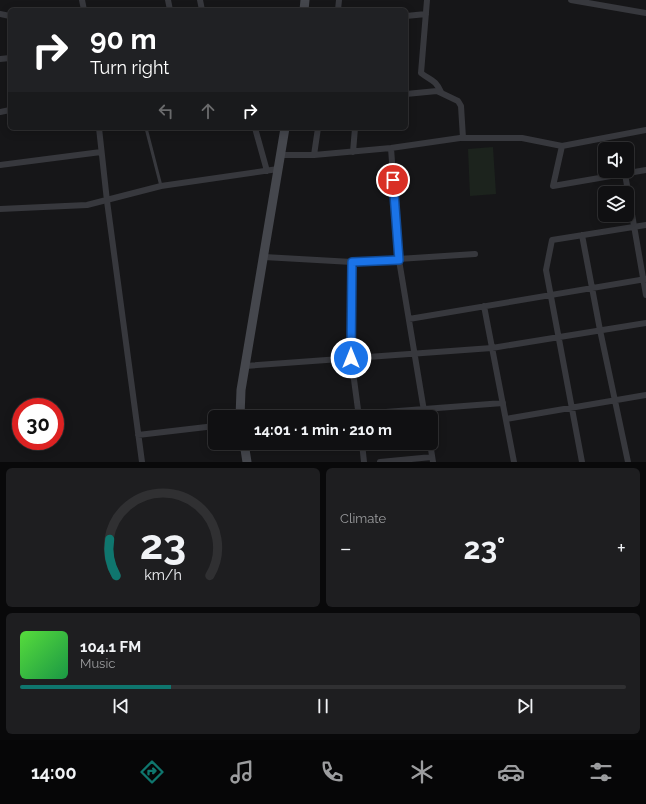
<!DOCTYPE html>
<meta charset="utf-8">
<style>
body{margin:0;font-family:Raleway,sans-serif;background:#1e1e20;color:#f1f3f6;height:100vh;display:flex;flex-direction:column;font-size:15px;white-space:nowrap}
*{box-sizing:border-box;margin:0}
p{font-size:13px;color:#9c9d9f}
.icon{flex:none;width:22px;height:22px;fill:none;stroke:currentColor;stroke-width:2;stroke-linecap:round;stroke-linejoin:round}
.map{position:relative;height:462px;overflow:hidden}
.drawer{display:flex;flex-direction:column;gap:6px;padding:6px;background:#09090a;flex:1}
.drawer>*{flex:none}
.banner{position:absolute;left:8px;top:8px;width:400px;height:122px;border-radius:6px;box-shadow:0 2px 10px #0003,0 0 0 1px #303032;background:#202124;color:#fff;overflow:hidden}
.buttons{position:absolute;left:598px;top:142px;display:grid;gap:8px}
.buttons a{display:grid;place-items:center;width:36px;height:36px;border-radius:6px;background:#101012;box-shadow:0 2px 10px #0003,0 0 0 1px #303032;font-size:20px}
.speed{position:absolute;left:12px;top:398px;display:flex;gap:8px;font-size:20px;font-weight:700;text-align:center}
.speed>*{display:grid;place-content:center;width:52px;height:52px;border-radius:50%;background:#101012;box-shadow:0 2px 10px #0003,0 0 0 1px #303032;line-height:1}
.speed .limit{border:6px solid #d22;background:#fff;color:#111}
.pin{position:absolute;display:grid;place-items:center;width:34px;height:34px;color:#fff;margin:-17px;border:2px solid #fff;border-radius:50%;box-shadow:0 1px 4px #0007}
.me{position:absolute;width:44px;margin:-22px;rotate:0deg;stroke-linejoin:round;filter:drop-shadow(0 0 3px #0008)}
.turn{display:flex;align-items:center;gap:14px;height:84px;padding:0 16px;font-size:18px}
.turn .icon{width:52px;height:52px;stroke-width:2.5}
.turn b{display:block;font-size:28px;line-height:34px}
.lanes{display:flex;align-items:center;height:38px;padding:0 16px;background:#0003;justify-content:center;gap:20px;direction:ltr}
.lanes .off{opacity:.35}
.big{font-size:30px;font-weight:700;line-height:1.1}
.drawer .widget{flex:1;display:flex;flex-direction:column;justify-content:center;gap:6px;min-width:0;padding:0 14px;border-radius:6px;background:#1e1e20}
.drawer .dial{align-items:center;gap:0}
.dial svg{height:104px;overflow:visible;fill:none;stroke:#303032;stroke-width:7;stroke-linecap:round;text-anchor:middle}
.dial text{fill:#f1f3f6;stroke:none}
.song{display:flex;align-items:center;gap:12px}
.cover{width:48px;height:48px;border-radius:6px;background:linear-gradient(135deg,hsl(110 70% 55%),hsl(140 70% 35%))}
.played{height:4px;border-radius:2px;background:linear-gradient(90deg,#0f766e 25%,#303032 25%)}
.keys{display:flex;justify-content:space-around;direction:ltr}
.heat{display:flex;justify-content:space-between;align-items:center;font-size:22px;direction:ltr}
.drawer .tiles{flex:1;display:grid;gap:6px;grid-template-columns:1fr 1fr}
.widget:last-child{grid-column:span 2}
.trip{position:absolute;left:208px;top:410px;width:230px;height:40px;border-radius:6px;background:#101012;box-shadow:0 2px 10px #0003,0 0 0 1px #303032;font-weight:700;line-height:40px;text-align:center}
.tabs{display:flex;height:64px;justify-content:space-around;align-items:center;background:#060607;color:#9c9d9f}
.tabs .icon{width:28px;height:28px}
.tabs .selected{color:#0f766e}
.tabs b{font-size:18px;color:#f1f3f6}
.map>svg:first-child{display:block}
.garden{fill:#1c231d}
.lines{fill:none;stroke-linecap:round;stroke-linejoin:round}
.lane{stroke:#37383d;stroke-width:3}
.street{stroke:#37383d;stroke-width:6}
.secondary{stroke:#45474d;stroke-width:9}
.route-casing{stroke:#114b97;stroke-width:10}
.route{stroke:#1a73e8;stroke-width:7}
</style>
<div class="map">
<svg width="646" height="462" viewBox="0 0 646 462">
<rect width="100%" height="100%" fill="#161618"/>
<!-- garden -->
<path class="garden" d="M493 147 496 194 470 196 468 149Z"/>
<g class="lines">
<!-- lane -->
<path class="lane" d="M146 128 161 186"/>
<!-- street -->
<path class="street" d="M82 0 84 10
M168 0 170 10
M200 0 202 10
M427 0 421 73C431 81 435 79 441 92
M571 0 646 13
M338 10 339 0
M0 14 10 16
M406 16 426 14
M0 59 10 58
M406 94 437 91 458 101 461 106 463 138
M0 112 10 110
M99 128 107 201 142 462
M255 128 267 171
M562 146 553 186 646 170
M391 148 399 260 425 417
M353 152 355 128
M281 155H314L391 148 460 138H522L562 146 646 130
M314 155 318 128
M0 165 101 152
M625 174 646 295
M0 209 87 205 161 186 278 169
M582 235 600 330 628 462
M264 257 352 262 475 254
M352 262 351 357 359 417
M484 306 514 462
M409 319 646 279
M245 366 492 348 646 323
M320 417 503 403
M506 419 646 395
M138 435 215 426
M362 443 364 462
M430 443 433 462
M380 462 432 457
M582 462 546 270 552 240 646 225"/>
<!-- secondary -->
<path class="secondary" d="M304 10 305 0
M240 417 241 390 285 128
M244 443 247 462"/>
</g>
<g class="lines">
<defs>
<path id="route" d="M351 358 352 262 399 260 393 180"/>
</defs>
<!-- route casing -->
<use href="#route" class="route-casing"/>
<!-- route -->
<use href="#route" class="route"/>
</g>
</svg>
<div class="buttons">
<a><svg class="icon" aria-label="sound" viewBox="0 0 24 24"><path d="M4 9h4l5-4v14l-5-4H4zM17 9q2 3 0 6"/></svg></a>
<a><svg class="icon" aria-label="layers" viewBox="0 0 24 24"><path d="M12 4l9 5-9 5-9-5zM3 14l9 5 9-5"/></svg></a>
</div>
<div class="speed"><div class="limit">30</div></div>
<div class="pin" style="left:393px;top:180px;background:#d93025"><svg class="icon" aria-label="arrive" viewBox="0 0 24 24"><path d="M6 21V4h12l-3 4 3 4H6"/></svg></div>
<svg class="me" style="left:351px;top:358px" viewBox="-20 -20 40 40"><circle r="17" fill="#1a73e8" stroke="#fff" stroke-width="3"/><path d="M0-11L8 9 0 5-8 9z" fill="#fff"/></svg>
<div class="trip">14:01 · 1 min · 210 m</div>
<div class="banner">
<div class="turn"><svg class="icon" aria-label="right" viewBox="0 0 24 24"><path d="M7 20v-9h11M14 6l5 5-5 5"/></svg><div><b>90 m</b>Turn right</div></div>
<div class="lanes"><svg class="icon off" aria-label="left" viewBox="0 0 24 24"><path d="M17 20v-9H6M10 6l-5 5 5 5"/></svg><svg class="icon off" aria-label="ahead" viewBox="0 0 24 24"><path d="M12 20V5M6 11l6-6 6 6"/></svg><svg class="icon" aria-label="right" viewBox="0 0 24 24"><path d="M7 20v-9h11M14 6l5 5-5 5"/></svg></div>
</div>
</div>
<section class="drawer">
<div class="tiles">
<div class="widget dial"><svg viewBox="0 0 100 80">
<path d="M14 69A42 42 0 1 1 86 69"/>
<path d="M14 69A42 42 0 0 1 9 41" stroke="#0f766e"/>
<text x="50" y="56" font-size="32" font-weight="700">23</text>
<text x="50" y="72" font-size="11">km/h</text>
</svg></div>
<div class="widget"><p>Climate</p>
<div class="heat"><a>−</a><b class="big">23°</b><a>+</a></div>
</div>
<div class="widget">
<div class="song"><i class="cover"></i><div><b>104.1 FM</b><p>Music</p></div></div>
<div class="played"></div>
<div class="keys"><svg class="icon" aria-label="previous" viewBox="0 0 24 24"><path d="M18 5L8 12l10 7zM5 5v14"/></svg><svg class="icon" aria-label="pause" viewBox="0 0 24 24"><path d="M8 5v14M16 5v14"/></svg><svg class="icon" aria-label="next" viewBox="0 0 24 24"><path d="M6 5l10 7-10 7zM19 5v14"/></svg></div>
</div>
</div>
</section>
<nav class="tabs">
<b>14:00</b>
<svg class="icon selected" aria-label="directions" viewBox="0 0 24 24"><path d="M12 3l9 9-9 9-9-9zM9 14v-3h6M13 9l2 2-2 2"/></svg>
<svg class="icon" aria-label="music" viewBox="0 0 24 24"><path d="M9 18V5l10-2v13"/><circle cx="6" cy="18" r="3"/><circle cx="16" cy="16" r="3"/></svg>
<svg class="icon" aria-label="phone" viewBox="0 0 24 24"><path d="M5 4h4l2 5-3 2q2 4 5 5l2-3 5 2v4C11 20 4 13 5 4z"/></svg>
<svg class="icon" aria-label="climate" viewBox="0 0 24 24"><path d="M12 3v18M4 7l16 10M4 17L20 7"/></svg>
<svg class="icon" aria-label="car" viewBox="0 0 24 24"><path d="M5 17H2v-5l4-1 3-4h7l3 4 3 1v5h-3M9 17h6M6 11h13"/><circle cx="7" cy="17" r="2"/><circle cx="17" cy="17" r="2"/></svg>
<svg class="icon" aria-label="filters" viewBox="0 0 24 24"><path d="M4 7h16M4 17h16"/><circle cx="9" cy="7" r="2"/><circle cx="15" cy="17" r="2"/></svg>
</nav>
